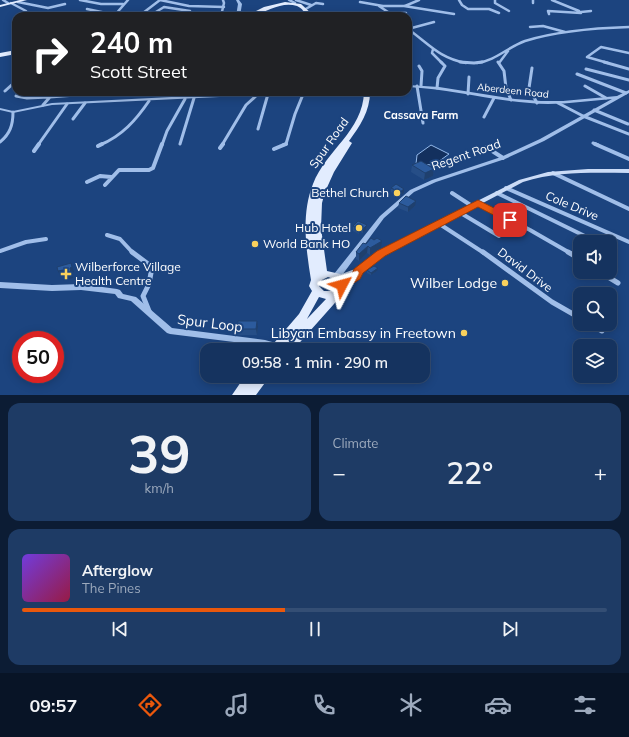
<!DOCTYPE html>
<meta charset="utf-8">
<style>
body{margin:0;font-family:Mulish,sans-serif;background:#1e3b65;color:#f1f3f6;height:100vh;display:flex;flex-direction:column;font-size:15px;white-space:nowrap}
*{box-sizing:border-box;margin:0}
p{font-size:13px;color:#9daabd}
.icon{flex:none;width:22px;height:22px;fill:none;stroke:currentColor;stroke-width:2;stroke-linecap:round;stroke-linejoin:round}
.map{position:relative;height:395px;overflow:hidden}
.panel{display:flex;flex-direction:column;gap:8px;padding:8px;background:#0c1c34;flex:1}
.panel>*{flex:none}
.hud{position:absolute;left:12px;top:12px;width:400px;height:84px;border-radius:12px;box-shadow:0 2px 10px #0003,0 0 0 1px #344e74;background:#202124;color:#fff;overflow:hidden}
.controls{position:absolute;left:573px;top:235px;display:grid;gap:8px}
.controls a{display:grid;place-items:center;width:44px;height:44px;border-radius:8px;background:#15335f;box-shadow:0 2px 10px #0003,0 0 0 1px #344e74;font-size:20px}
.speed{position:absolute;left:12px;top:331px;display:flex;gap:8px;font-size:20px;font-weight:700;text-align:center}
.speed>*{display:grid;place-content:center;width:52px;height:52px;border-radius:50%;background:#15335f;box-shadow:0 2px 10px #0003,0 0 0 1px #344e74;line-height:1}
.speed .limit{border:6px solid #d22;background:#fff;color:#111}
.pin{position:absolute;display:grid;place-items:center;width:34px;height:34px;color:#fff;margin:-17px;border-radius:8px;box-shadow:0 2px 6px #0006}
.me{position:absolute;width:44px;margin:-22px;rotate:51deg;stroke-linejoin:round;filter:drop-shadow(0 0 3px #0008)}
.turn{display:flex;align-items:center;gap:14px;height:84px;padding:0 12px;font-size:18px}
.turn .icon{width:52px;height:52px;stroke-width:2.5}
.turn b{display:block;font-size:28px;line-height:34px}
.big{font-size:30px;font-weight:600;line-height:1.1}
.panel .widget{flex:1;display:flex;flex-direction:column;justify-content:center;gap:6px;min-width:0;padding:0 14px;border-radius:12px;background:#1e3b65}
.panel .dial{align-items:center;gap:0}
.dial b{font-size:52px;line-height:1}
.song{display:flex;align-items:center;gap:12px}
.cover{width:48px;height:48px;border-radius:6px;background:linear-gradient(135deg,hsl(260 70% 55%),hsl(340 70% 35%))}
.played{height:4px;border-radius:2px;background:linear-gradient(90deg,#ea580c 45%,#344e74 45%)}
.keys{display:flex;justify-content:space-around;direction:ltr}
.heat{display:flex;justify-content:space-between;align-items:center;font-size:22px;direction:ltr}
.panel .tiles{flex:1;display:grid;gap:8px;grid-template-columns:1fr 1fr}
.widget:last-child{grid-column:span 2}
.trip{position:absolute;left:200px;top:343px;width:230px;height:40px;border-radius:12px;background:#15335f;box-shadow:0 2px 10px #0003,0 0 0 1px #344e74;font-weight:600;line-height:40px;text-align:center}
.dock{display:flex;height:64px;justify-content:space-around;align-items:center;background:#081426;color:#9daabd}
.dock .icon{width:28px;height:28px}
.dock .active{color:#ea580c}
.dock b{font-size:18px;color:#f1f3f6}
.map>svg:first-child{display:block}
.water{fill:#13305e;stroke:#93b9eb}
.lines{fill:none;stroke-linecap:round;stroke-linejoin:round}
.minor-far3{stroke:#a0bee9;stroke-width:2.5}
.minor-far2{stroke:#a0bee9;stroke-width:3}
.minor-far1{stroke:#a0bee9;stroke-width:4}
.minor{stroke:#a0bee9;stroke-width:5}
.tertiary{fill:#a0bee9;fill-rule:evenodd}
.secondary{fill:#cbdcf7;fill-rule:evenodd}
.primary{fill:#e2ecfe;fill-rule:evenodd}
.wall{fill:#264e87}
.shaded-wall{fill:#1f406e}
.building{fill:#2c5b9d;stroke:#1f406e}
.route{fill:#ea580c;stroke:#983908}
.poi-dot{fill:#f9d15d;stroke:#1c447f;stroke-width:1.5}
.labels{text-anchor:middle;stroke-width:4;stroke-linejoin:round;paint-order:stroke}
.far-street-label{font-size:10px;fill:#fff;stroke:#1c447f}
.far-neighbourhood-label{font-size:11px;font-weight:bold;fill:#fff;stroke:#1c447f}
.street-label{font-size:12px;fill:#fff;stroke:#1c447f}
.poi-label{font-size:12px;fill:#fff;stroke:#1c447f;text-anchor:end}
.near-poi-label{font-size:14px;fill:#fff;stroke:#1c447f;text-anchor:end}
.near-street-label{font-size:14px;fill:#fff;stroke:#1c447f}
</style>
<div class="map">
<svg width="629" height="395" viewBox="0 0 629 395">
<rect width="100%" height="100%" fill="#1c447f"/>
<!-- water -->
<path class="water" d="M431 145 449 154 438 162 436 161 433 165 416 164 417 155Z"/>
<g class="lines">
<!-- minor-far3 -->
<path class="minor-far3" d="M3 0 8 3
M80 0 101 4H123
M160 0 189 6 224 7
M289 0 295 3
M296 0 311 5
M459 0 462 5 468 9
M495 0V3L509 11
M533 0V3
M552 0 579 11
M18 2 48 8 65 4
M360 2 383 6H404L454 14
M11 3 26 11
M379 6 388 12 383 16
M405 6 419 0
M87 9 111 14
M468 9H489L499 13
M304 10 316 3 323 4
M388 12 406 13
M581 12 591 11
M255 13 262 16
M549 14 548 11 581 13
M151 15 164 7 190 11
M56 16 61 15
M114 16 128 0
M139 16 160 0
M221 16 224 3 223 0
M530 27 543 26 565 32
M408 29C429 44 439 58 466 63
M408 29 434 22
M433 49 432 53 442 63
M477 63C495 61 508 47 525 41 557 31 595 28 629 27
M499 63 508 51
M608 63 587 57 601 47 629 53"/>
<!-- minor-far2 -->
<path class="minor-far2" d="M460 62 474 63 482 62
M498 62 504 71 506 88 511 100
M604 62 629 69
M419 66 422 71 421 86
M532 68 529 88 537 103
M586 69 629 80
M577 74 626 93
M417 86 423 123
M585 86 606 98
M437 88 438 78 445 66 441 62
M5 91 16 81
M468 94 469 77
M16 96 27 98 49 97
M558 103 583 116 629 134
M43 105 50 97 114 92
M594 110 628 124
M484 117 494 98
M73 119 85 103
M258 129 268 94
M0 142C10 134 13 125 13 112
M593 143 598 145
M180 144 194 98
M38 145 67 104
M100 145C122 136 136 120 149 101
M162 145 167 131 185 99
M222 145 246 105 257 95
M283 145 286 144 295 114 304 92"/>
<!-- minor-far1 -->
<path class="minor-far1" d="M595 144 629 159
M98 146 102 144
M486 147 503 158
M220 148 223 144
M274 149 286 144
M34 151 39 144
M553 173 629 209
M87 182 100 176 111 177
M105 185 119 170H149L153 168 162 144
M506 188 629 242
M452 193 472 206
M497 193 597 242
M478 203 530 230 570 253
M459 212 499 236
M438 223 484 253
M107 235 120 239 133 253
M0 251 26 242 46 239"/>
<!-- minor -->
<path class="minor" d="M132 252 152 267 149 284 143 296 149 311
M483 252 552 302 580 318
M568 252 580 259
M600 272 618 283
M590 324 602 331"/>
<!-- tertiary -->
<path class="tertiary" d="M236 0H239L242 4 240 16H236L238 4Z
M408 85 439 87 515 99 541 101H563L617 96 629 90V93L544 141 505 159 436 182 414 192 384 218 340 278 337 279 334 278 333 276 334 274 380 216 410 190 432 180 501 157 540 139 612 99C585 101 557 106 530 103 489 100 449 89 408 87Z
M273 92H302L300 93 52 105 13 113 0 110V108L13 111 52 103Z
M0 282 52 285 81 284 117 289 120 290 123 294 136 297 172 328 265 340 283 345 284 347 283 349 278 350 265 346 170 334 167 333 131 301 118 298 115 294 81 290 52 291 0 288Z"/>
<!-- secondary -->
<path class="secondary" d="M588 169H629V173C593 173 558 171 523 182L384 255 362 272 359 278 345 287 342 288 339 287 338 285 339 283 345 279 339 281 336 280 335 278 336 276 355 269 378 251 519 180 548 172Z"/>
<!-- primary -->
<path class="primary" d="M20 0H27L0 7V5Z
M285 2 301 4 314 16H309C305 13 302 8 297 6 279 0 263 16 246 16L264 7Z
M16 50V54L0 57V53Z
M364 92H370C370 111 360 126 349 141L352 143 334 172 325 192 322 203 321 228 327 271 340 274 347 283 346 288 342 295 293 350H268L299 314 312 291 309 286 311 280C306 249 301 214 313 184 326 150 363 131 364 92ZM328 277 334 279 337 283 336 288 332 291H324L319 286 322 280ZM319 297 326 299 307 319 308 317Z
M245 376H270L256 395H232Z"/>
</g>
<!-- wall -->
<path class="wall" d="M412 165 434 169 433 176 424 180 411 172Z
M391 188 404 193 399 197 391 192Z
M399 203 415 206 408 212 398 208Z
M367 225 366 230 363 233 360 232 359 234 353 231V226Z
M366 244 381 248 370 255 367 253 359 261 356 259V252Z
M367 270 377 271 371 275 367 273Z
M258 327 257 335H237V329Z"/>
<!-- shaded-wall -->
<path class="shaded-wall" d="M434 169 433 176 424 180 425 173Z
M404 189V193L399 197 400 192Z
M416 201 415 206 408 212V207Z
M367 225 366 230 363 233V229Z
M361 227 360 232 359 234V229Z
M382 241 381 248 370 255V248Z
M368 246 367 253 359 261V254Z
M71 263 74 272 72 273 73 278 66 280 64 275 60 276 58 271 70 268Z
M378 268 377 271 371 275V273Z
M257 321 258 327 257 335 256 329Z"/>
<!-- building -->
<path class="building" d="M421 161 434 169 425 173 412 165Z
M396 184 404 189 400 192 391 188Z
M406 196 416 201 408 207 399 203Z
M358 221 367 225 363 229 361 227 359 229 353 226Z
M371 238 374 240 377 238 382 241 370 248 368 246 359 254 356 252 363 243 366 244Z
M71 263 72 267 70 268 71 273 64 275 63 270 58 271 57 267Z
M374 266 378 268 371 273 367 270Z
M238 321H257L256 329H237Z"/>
<!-- route -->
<path class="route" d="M478 200 514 218 515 220 514 222H507L478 207 385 256 363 273 360 279 346 288H338L337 285 338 283 352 274 354 269 377 251Z"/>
<!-- markers -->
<g class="poi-dot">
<circle cx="397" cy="193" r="4"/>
<circle cx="359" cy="228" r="4"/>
<circle cx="255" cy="244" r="4"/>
<path d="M64 268h4v4h4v4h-4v4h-4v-4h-4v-4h4z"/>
<circle cx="505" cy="283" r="4"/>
<circle cx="464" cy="333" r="4"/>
</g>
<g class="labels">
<!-- far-street labels -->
<g class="far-street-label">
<text transform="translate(513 90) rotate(6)" y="4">Aberdeen Road</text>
</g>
<!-- far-neighbourhood labels -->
<g class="far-neighbourhood-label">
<text x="421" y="119">Cassava Farm</text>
</g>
<!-- street labels -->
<g class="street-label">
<text transform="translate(329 143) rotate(-55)" y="4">Spur Road</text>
<text transform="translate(466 155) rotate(-19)" y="4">Regent Road</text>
<text transform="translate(572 206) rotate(23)" y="4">Cole Drive</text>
<text transform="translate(525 270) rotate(37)" y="4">David Drive</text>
</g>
<!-- poi labels -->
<g class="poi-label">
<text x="389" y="197">Bethel Church</text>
<text x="351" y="232">Hub Hotel</text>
<text x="263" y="248" text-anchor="start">World Bank HO</text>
<text x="75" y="271" text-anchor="start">Wilberforce Village<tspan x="75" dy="14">Health Centre</tspan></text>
</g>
<!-- near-poi labels -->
<g class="near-poi-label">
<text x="497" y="288">Wilber Lodge</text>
<text x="456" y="338">Libyan Embassy in Freetown</text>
</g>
<!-- near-street labels -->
<g class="near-street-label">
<text transform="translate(210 323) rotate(7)" y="5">Spur Loop</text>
</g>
</g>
</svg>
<div class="controls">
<a><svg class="icon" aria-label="sound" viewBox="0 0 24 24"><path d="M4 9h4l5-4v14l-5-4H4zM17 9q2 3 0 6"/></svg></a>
<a><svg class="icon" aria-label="search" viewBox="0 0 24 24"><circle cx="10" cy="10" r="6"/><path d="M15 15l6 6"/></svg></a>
<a><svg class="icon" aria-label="layers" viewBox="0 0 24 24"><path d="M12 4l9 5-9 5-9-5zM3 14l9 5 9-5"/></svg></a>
</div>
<div class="speed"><div class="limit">50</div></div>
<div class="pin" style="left:510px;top:220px;background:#d93025"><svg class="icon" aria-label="arrive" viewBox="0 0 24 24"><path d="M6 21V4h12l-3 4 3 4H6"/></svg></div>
<svg class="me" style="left:342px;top:285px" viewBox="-20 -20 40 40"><path d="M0-17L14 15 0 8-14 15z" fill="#ea580c" stroke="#fff" stroke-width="4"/></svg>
<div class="trip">09:58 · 1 min · 290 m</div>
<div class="hud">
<div class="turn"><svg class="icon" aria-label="right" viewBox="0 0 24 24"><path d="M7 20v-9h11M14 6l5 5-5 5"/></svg><div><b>240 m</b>Scott Street</div></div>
</div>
</div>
<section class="panel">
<div class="tiles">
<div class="widget dial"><b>39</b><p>km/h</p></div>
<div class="widget"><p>Climate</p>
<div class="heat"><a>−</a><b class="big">22°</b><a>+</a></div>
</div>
<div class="widget">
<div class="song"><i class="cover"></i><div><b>Afterglow</b><p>The Pines</p></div></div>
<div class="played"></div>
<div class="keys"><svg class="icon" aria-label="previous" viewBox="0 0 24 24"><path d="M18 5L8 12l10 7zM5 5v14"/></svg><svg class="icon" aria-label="pause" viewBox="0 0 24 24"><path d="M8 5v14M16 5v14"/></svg><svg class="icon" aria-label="next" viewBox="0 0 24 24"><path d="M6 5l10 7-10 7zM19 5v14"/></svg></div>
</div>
</div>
</section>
<nav class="dock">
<b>09:57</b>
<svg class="icon active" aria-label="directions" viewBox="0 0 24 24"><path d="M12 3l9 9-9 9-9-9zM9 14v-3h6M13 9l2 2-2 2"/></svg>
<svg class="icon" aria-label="music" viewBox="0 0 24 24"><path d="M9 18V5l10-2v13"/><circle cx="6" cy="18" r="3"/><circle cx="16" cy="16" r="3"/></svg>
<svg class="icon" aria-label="phone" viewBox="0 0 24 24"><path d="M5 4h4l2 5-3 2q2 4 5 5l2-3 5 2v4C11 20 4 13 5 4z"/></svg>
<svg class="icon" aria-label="climate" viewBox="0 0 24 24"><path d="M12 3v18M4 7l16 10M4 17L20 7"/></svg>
<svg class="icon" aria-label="car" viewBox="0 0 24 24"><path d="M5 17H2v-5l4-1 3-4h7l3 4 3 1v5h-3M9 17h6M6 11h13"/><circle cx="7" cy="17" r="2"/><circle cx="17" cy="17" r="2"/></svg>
<svg class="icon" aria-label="filters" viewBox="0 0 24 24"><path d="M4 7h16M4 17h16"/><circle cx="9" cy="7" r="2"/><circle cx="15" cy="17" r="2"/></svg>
</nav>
